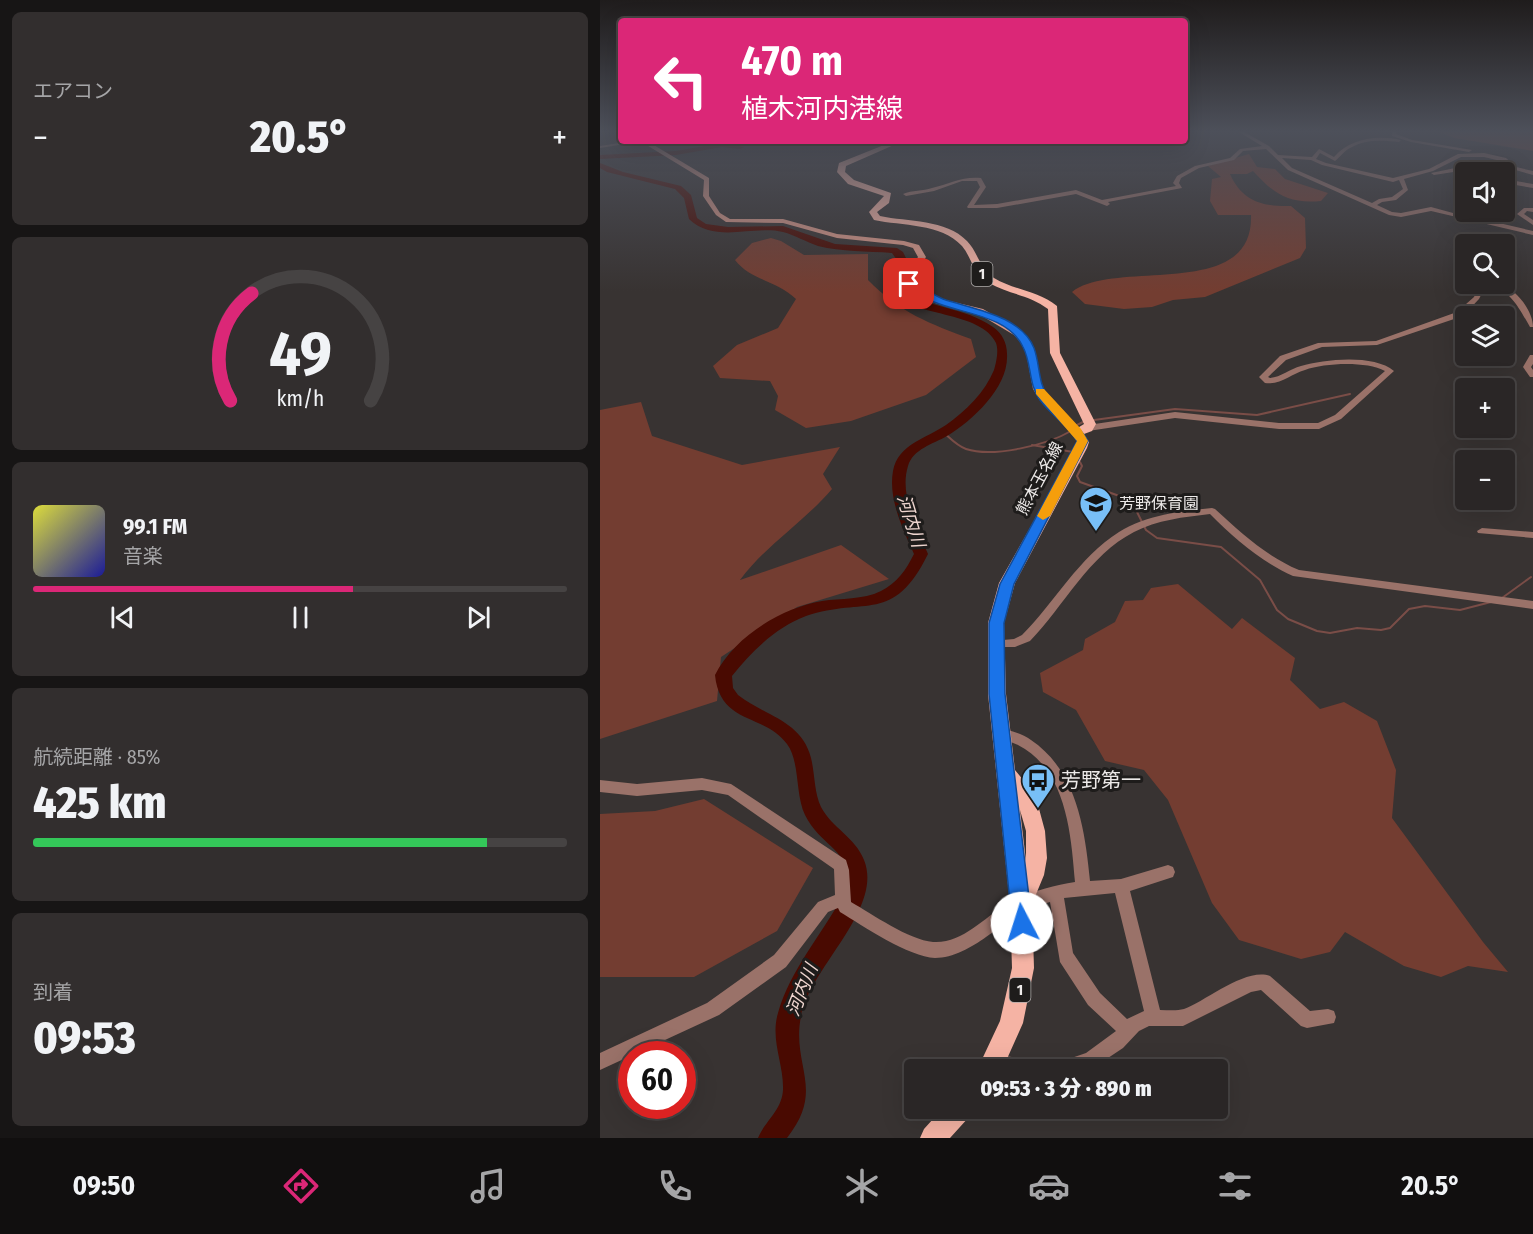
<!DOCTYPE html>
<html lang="ja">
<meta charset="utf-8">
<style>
body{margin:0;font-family:"Fira Sans Condensed","Noto Sans JP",sans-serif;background:#322e2e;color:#f1f3f6;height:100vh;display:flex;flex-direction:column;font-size:22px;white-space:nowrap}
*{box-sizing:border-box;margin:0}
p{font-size:20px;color:#a5a5a7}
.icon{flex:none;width:33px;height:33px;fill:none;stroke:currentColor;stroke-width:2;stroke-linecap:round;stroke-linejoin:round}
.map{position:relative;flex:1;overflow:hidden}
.drawer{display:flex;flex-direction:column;gap:12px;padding:12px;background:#171515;width:600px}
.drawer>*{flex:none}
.guide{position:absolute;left:18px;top:18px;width:570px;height:126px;border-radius:6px;box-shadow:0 6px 24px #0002,0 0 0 2px #464343;background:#db2777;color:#fff;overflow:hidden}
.fabs{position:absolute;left:855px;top:162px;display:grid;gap:12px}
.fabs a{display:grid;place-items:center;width:60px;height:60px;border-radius:6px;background:#2a2626;box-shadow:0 6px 24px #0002,0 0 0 2px #464343;font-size:30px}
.speed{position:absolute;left:18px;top:1041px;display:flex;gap:12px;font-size:30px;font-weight:700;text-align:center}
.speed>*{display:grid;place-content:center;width:78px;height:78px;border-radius:50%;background:#2a2626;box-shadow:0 6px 24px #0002,0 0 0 2px #464343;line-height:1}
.speed .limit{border:9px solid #d22;background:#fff;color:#111}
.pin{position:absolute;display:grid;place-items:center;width:51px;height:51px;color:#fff;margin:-26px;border-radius:12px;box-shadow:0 3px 9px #0006}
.me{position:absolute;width:66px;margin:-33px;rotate:355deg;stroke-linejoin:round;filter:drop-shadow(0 0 4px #0008)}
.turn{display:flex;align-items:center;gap:21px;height:126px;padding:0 24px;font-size:27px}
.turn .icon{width:78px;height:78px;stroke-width:2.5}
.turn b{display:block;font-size:42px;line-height:51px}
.big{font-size:45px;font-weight:800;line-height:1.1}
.drawer .widget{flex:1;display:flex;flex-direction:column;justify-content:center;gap:9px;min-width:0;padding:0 21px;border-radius:9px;background:#322e2e}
.drawer .dial{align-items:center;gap:0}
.dial svg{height:156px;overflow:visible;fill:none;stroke:#464343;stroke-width:7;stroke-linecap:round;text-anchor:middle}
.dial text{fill:#f1f3f6;stroke:none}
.song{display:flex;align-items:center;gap:18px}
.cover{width:72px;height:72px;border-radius:9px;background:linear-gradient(135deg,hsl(60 70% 55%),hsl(240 70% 35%))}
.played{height:6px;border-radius:3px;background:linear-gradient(90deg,#db2777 60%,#464343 60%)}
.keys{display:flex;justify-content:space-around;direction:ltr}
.heat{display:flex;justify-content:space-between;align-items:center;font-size:33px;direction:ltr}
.charge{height:9px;border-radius:4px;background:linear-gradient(90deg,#34c759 85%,#464343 0)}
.trip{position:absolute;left:304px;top:1059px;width:324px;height:60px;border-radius:6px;background:#2a2626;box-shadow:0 6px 24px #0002,0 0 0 2px #464343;font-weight:800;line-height:60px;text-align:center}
.dock{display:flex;height:96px;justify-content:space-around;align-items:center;background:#110f0f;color:#a5a5a7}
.dock .icon{width:42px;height:42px}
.dock .active{color:#db2777}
.dock b{font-size:27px;color:#f1f3f6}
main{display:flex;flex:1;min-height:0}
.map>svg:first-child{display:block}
.green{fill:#733d31}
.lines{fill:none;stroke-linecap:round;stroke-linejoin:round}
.stream{stroke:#7a4d47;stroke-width:2}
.river{fill:#490a01;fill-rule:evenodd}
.street{fill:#9a7269;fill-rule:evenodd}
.secondary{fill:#d39485;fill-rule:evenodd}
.primary{fill:#f5b3a4;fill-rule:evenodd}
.route{fill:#1a73e8;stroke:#114b97;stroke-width:1.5}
.slow{fill:#f59e0b}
.labels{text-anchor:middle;stroke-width:6;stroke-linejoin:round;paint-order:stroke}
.shield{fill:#1e1c1b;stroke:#afacab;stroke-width:1.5}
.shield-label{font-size:15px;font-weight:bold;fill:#edeae9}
.street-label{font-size:16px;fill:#edeae9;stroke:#1e1c1b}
.poi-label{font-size:16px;fill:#edeae9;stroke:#1e1c1b;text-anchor:start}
.water-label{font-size:18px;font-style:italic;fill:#eed5cf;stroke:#1e1c1b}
.near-poi-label{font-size:20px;fill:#edeae9;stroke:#1e1c1b;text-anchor:start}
</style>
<main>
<section class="drawer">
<div class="widget"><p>エアコン</p>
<div class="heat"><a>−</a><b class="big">20.5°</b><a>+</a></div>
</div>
<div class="widget dial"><svg viewBox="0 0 100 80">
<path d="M14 69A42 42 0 1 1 86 69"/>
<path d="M14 69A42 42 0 0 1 25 14" stroke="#db2777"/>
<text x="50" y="56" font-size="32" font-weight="700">49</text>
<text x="50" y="72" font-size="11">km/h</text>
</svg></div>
<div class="widget">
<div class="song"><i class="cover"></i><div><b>99.1 FM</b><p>音楽</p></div></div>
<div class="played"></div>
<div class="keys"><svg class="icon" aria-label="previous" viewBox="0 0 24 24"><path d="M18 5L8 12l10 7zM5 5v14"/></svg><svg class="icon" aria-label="pause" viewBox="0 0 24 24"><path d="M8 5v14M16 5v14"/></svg><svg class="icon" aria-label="next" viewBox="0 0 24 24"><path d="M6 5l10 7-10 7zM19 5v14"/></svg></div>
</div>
<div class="widget"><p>航続距離 · 85%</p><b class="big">425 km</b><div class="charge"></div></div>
<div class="widget"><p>到着</p><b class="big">09:53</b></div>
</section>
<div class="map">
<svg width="933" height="1138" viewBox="0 0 933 1138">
<rect width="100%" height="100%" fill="#383332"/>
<!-- green -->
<path class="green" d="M839 132H933V151L854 138Z
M649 154 657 167 675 169 685 179 728 193 721 201C688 204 674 194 653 171L647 174H630C642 201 662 207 691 206L705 218 706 248 700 258 605 297 573 300 552 307 524 309 485 304 472 292C515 258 654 302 651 215H618L610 201 612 179 621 177 608 166Z
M171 238 181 241 204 255 268 254V280C299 312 330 324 371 339L376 357 326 395 251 421 206 428 175 410 178 396 170 381 120 378 113 366 137 345 178 328 196 299C178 281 150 280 135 260L152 243Z
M41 402 52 436 142 465 240 447 223 474 232 489C204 522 166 545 140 580L241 545 289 579 197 607 121 657 117 701 0 739V410Z
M578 584 632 629 642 618 695 658 690 680 720 709 744 702 777 721 796 770 792 818 883 942 908 972 868 966 841 977 804 966 745 932 730 952 701 959 639 940 612 903 568 800 544 770 505 761 476 710 443 692 440 673 483 650 485 639 515 622 525 601 543 600 551 588Z
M104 799 213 868 177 931 94 977H0V814L55 811Z"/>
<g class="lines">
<!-- stream -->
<path class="stream" d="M494 420 575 409 657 415 750 394
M475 426 485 421
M343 432C350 438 357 446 366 449 393 458 447 445 471 431
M432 445 473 452
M480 462 482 466 477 476 480 482 525 498 533 504 546 530 557 538 621 547 660 580 677 610 688 619 717 631 730 633 757 628 781 630 790 628 809 609 825 606 860 610 891 602
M902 598 931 577"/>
<!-- river -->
<path class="river" d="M122 143 144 147 140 149 122 147 76 155 0 159V155L76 151Z
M0 163 23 172 81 186 91 195 97 218 106 224 128 227 183 226 235 244 297 248 303 252 307 260 296 277 299 290C327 308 365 307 393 327 402 333 407 343 407 354 409 387 373 420 347 436 333 444 313 449 308 466 299 495 317 528 328 554 293 625 266 596 206 616 176 627 151 652 132 676L133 688 138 695C165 716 202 721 211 758 215 774 214 792 221 807 232 828 255 837 264 860 284 909 209 969 201 1016 191 1066 226 1089 187 1138H158C165 1121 182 1110 183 1090 184 1064 170 1040 178 1013 190 970 221 936 242 897 258 849 223 851 205 815 195 794 200 761 187 744 164 713 120 725 115 675 134 637 181 608 222 601 241 598 263 600 281 591 297 583 306 570 314 554 303 529 288 499 293 471 298 444 327 438 346 425 366 411 385 392 394 370 396 363 399 351 396 343 382 311 310 316 291 293 288 290 287 284 286 280L297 260 292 253C267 251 242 252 218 246 206 242 195 235 183 232 153 225 115 244 89 219L84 198 75 189 7 172 0 168Z"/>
<!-- street -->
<path class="street" d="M639 132H644L669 146 678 155 712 157 719 149 734 157C751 138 777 135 801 140L799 142C783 140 765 139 750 148 744 151 740 157 735 161L720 153 716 159 726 163 793 178 829 169 858 154 884 153 906 158 916 167 933 171V175L912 169 905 162 884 157H861L833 171 804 179 808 190 796 200 782 202 777 205 792 212 801 213 831 207 853 213 858 211 866 202V209L860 214 933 231V235L831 211 801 217 789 215 688 170 666 149 643 151 634 160 599 168 581 178 579 183 582 188 508 202 510 204 507 206 476 194 397 208H368L367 207 380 187 377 181H362L334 191 306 196 303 194C312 190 323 191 332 188 349 184 363 176 381 178L386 187 374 205 397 204 476 190 502 200 576 186 573 183 577 176 595 166 630 158 640 149 662 146ZM682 158 711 160 722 165 793 182 799 180 803 189 792 197 779 199 772 203 692 168Z
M792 132H796V134L812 140 872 150 869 152 811 142 792 136Z
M32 141H44L0 148V146Z
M860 167 879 172 860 171 834 175 831 173Z
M904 179 933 184V188L904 183Z
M924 208H933V212L927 211 924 214 933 220V225L917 214Z
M880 284C886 284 893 282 899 284 916 288 933 311 933 327H930C920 310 908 284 885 287L879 299 863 316 777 345 722 347 686 360 668 377 670 378C681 377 690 369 701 366 725 359 774 354 794 371L741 419 719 429H679L575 418 488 431 484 428 488 425 575 412 679 423H718L735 415 785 371C766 361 725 363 705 370 691 374 681 385 665 383L659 377 680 356 718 343 776 341 857 312 874 297Z
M930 355H933V364L931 367 933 370V377H930L923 367Z
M612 508 615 509C641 533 666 556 699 570L933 601V609L693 576C660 561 635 539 610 514 584 517 557 520 534 532 489 555 464 606 430 641L415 647H392L390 644 392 641 414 639 422 635C455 602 479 557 519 532 546 515 581 511 612 508Z
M882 528 933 532V538L878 533 877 531Z
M401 728C411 731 423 734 431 740 477 771 485 830 490 881L521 879 568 865 573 867 575 872 573 877 530 891 560 1010C568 1010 577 1011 584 1009 606 1001 646 967 670 976L710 1011 728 1009 734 1011 736 1017 734 1023 707 1028 701 1026 661 990 651 992 583 1026H549L539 1031 523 1048 496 1066 487 1070H391L387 1068 385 1062 387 1056 393 1054 454 1064 486 1053 516 1031 488 1005 460 962 450 902C425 908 407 922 386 937 372 947 353 958 335 958 309 957 263 926 240 912L238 908 228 912 186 967 119 1015 0 1070V1053L107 1003 174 955 218 902 235 895 234 869 128 795 102 790 37 796 0 792V780L37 784 102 778 131 784 246 860 249 870 251 902C272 914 309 940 333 942 362 944 383 918 406 905 427 892 452 886 475 882 471 835 467 770 418 745 412 742 404 740 397 737L395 733 397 729ZM515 893 544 1011 527 1019 500 993 473 953 464 898Z"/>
<!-- secondary -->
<path class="secondary" d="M40 141H47L109 178V196L120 213 130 219H183L237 234 304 241 319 245 326 257 314 275 313 283 341 299 383 309 420 331 433 347 443 389 448 397 482 432 477 435 473 434 439 399 433 389 425 347 414 335 377 313 335 303 306 286V275L318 257 313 248 303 245 237 238 183 223 126 222 116 215 103 196 104 180Z"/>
<!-- primary -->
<path class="primary" d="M294 141H303L246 166 245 172 254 180 291 193 289 203 277 212 280 216C308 222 346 219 367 241 378 252 380 270 394 278 414 290 438 291 457 306L460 353 496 424 492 431 484 434 489 442 487 448 415 583 404 623 406 694 415 770 429 787 438 805 445 831 447 858 444 875 432 904 434 968 423 1023 402 1070H377L400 1021 412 968 410 904 388 694V623L399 583 475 448 477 442 471 432 484 424 450 353 448 309C430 295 408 294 389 283 373 274 372 258 362 246 341 223 302 226 274 220L269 212 284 196 248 184 237 172 239 163ZM420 810 426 831V861Z
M343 1108H372L369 1117 350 1138H320L324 1129Z"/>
</g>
<!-- sky -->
<linearGradient id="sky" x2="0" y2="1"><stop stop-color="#1f1c1c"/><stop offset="0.45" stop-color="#4d505a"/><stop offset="1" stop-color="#4d505a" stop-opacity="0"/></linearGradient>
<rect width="933" height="291" fill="url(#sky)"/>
<!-- route -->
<path class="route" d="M306 282C319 281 331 295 343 299 372 309 421 315 434 348 440 364 438 383 448 397 461 413 478 423 488 441L414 584 404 623 405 694 432 923 429 930 422 932 415 930 412 923 389 694V623L400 584 477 441C468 425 451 415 440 400 428 384 432 364 423 347 408 315 362 314 334 302 325 298 315 291 306 286Z"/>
<!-- slow -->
<path class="slow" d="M436 389H444L481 429 488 441 450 516 443 520 437 516 477 441 436 394Z"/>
<!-- icons -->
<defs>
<symbol id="school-pin" viewBox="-11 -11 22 30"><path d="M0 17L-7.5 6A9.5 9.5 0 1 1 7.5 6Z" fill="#78bff7" stroke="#1e1c1b"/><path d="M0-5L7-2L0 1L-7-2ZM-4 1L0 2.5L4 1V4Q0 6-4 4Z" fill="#111"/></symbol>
<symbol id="bus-pin" viewBox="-11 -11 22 30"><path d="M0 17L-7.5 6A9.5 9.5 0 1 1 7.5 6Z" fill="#78bff7" stroke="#1e1c1b"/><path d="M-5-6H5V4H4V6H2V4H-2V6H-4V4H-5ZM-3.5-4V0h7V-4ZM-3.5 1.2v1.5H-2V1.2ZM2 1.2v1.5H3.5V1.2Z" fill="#111"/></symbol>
</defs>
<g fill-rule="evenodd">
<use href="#school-pin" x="477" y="484" width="38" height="52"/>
<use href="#bus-pin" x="419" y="761" width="38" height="52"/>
</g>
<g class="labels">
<!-- shield labels -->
<g class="shield">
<rect x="371.5" y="262" width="21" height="24" rx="4.5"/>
<rect x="409.5" y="978" width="21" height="24" rx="4.5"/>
</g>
<g class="shield-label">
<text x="382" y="279">1</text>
<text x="420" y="995">1</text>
</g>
<!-- street labels -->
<g class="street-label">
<text transform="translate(439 478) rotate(-62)" y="6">熊本玉名線</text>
</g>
<!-- poi labels -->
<g class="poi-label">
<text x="519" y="509">芳野保育園</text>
</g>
<!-- water labels -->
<g class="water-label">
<text transform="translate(311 521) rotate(73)" y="6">河内川</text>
<text transform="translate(202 990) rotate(-68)" y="6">河内川</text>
</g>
<!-- near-poi labels -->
<g class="near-poi-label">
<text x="461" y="787">芳野第一</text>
</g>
</g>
</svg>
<div class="fabs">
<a><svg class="icon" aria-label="sound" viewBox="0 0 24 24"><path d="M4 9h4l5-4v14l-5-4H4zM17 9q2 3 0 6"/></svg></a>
<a><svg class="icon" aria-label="search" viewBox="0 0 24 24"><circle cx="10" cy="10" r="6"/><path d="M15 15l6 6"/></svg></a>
<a><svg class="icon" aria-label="layers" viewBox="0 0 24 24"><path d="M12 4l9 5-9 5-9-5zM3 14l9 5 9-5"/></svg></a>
<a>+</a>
<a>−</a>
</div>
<div class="speed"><div class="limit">60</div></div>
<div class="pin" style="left:309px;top:284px;background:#d93025"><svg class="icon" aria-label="arrive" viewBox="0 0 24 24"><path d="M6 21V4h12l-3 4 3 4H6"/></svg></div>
<svg class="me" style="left:422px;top:923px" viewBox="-20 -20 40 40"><circle r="19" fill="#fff"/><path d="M0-13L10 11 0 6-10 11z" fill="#1a73e8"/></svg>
<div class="trip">09:53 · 3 分 · 890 m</div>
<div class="guide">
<div class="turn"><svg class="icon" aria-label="left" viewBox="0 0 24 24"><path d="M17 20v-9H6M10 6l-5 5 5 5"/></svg><div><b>470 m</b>植木河内港線</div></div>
</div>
</div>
</main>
<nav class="dock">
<b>09:50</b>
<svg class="icon active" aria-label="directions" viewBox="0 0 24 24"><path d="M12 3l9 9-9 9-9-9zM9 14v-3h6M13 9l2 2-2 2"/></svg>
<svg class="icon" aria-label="music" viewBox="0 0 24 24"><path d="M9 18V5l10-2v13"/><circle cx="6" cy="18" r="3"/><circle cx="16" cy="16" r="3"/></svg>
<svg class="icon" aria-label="phone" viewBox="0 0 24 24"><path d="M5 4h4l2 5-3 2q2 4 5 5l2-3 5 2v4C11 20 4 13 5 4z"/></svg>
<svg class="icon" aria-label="climate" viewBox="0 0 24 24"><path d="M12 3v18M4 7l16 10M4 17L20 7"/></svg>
<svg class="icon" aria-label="car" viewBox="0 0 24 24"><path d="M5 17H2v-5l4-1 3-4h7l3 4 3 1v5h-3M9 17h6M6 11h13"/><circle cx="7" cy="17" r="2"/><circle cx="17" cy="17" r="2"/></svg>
<svg class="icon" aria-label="filters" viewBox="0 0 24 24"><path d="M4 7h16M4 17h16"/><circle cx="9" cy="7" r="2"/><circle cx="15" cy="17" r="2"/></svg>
<b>20.5°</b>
</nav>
